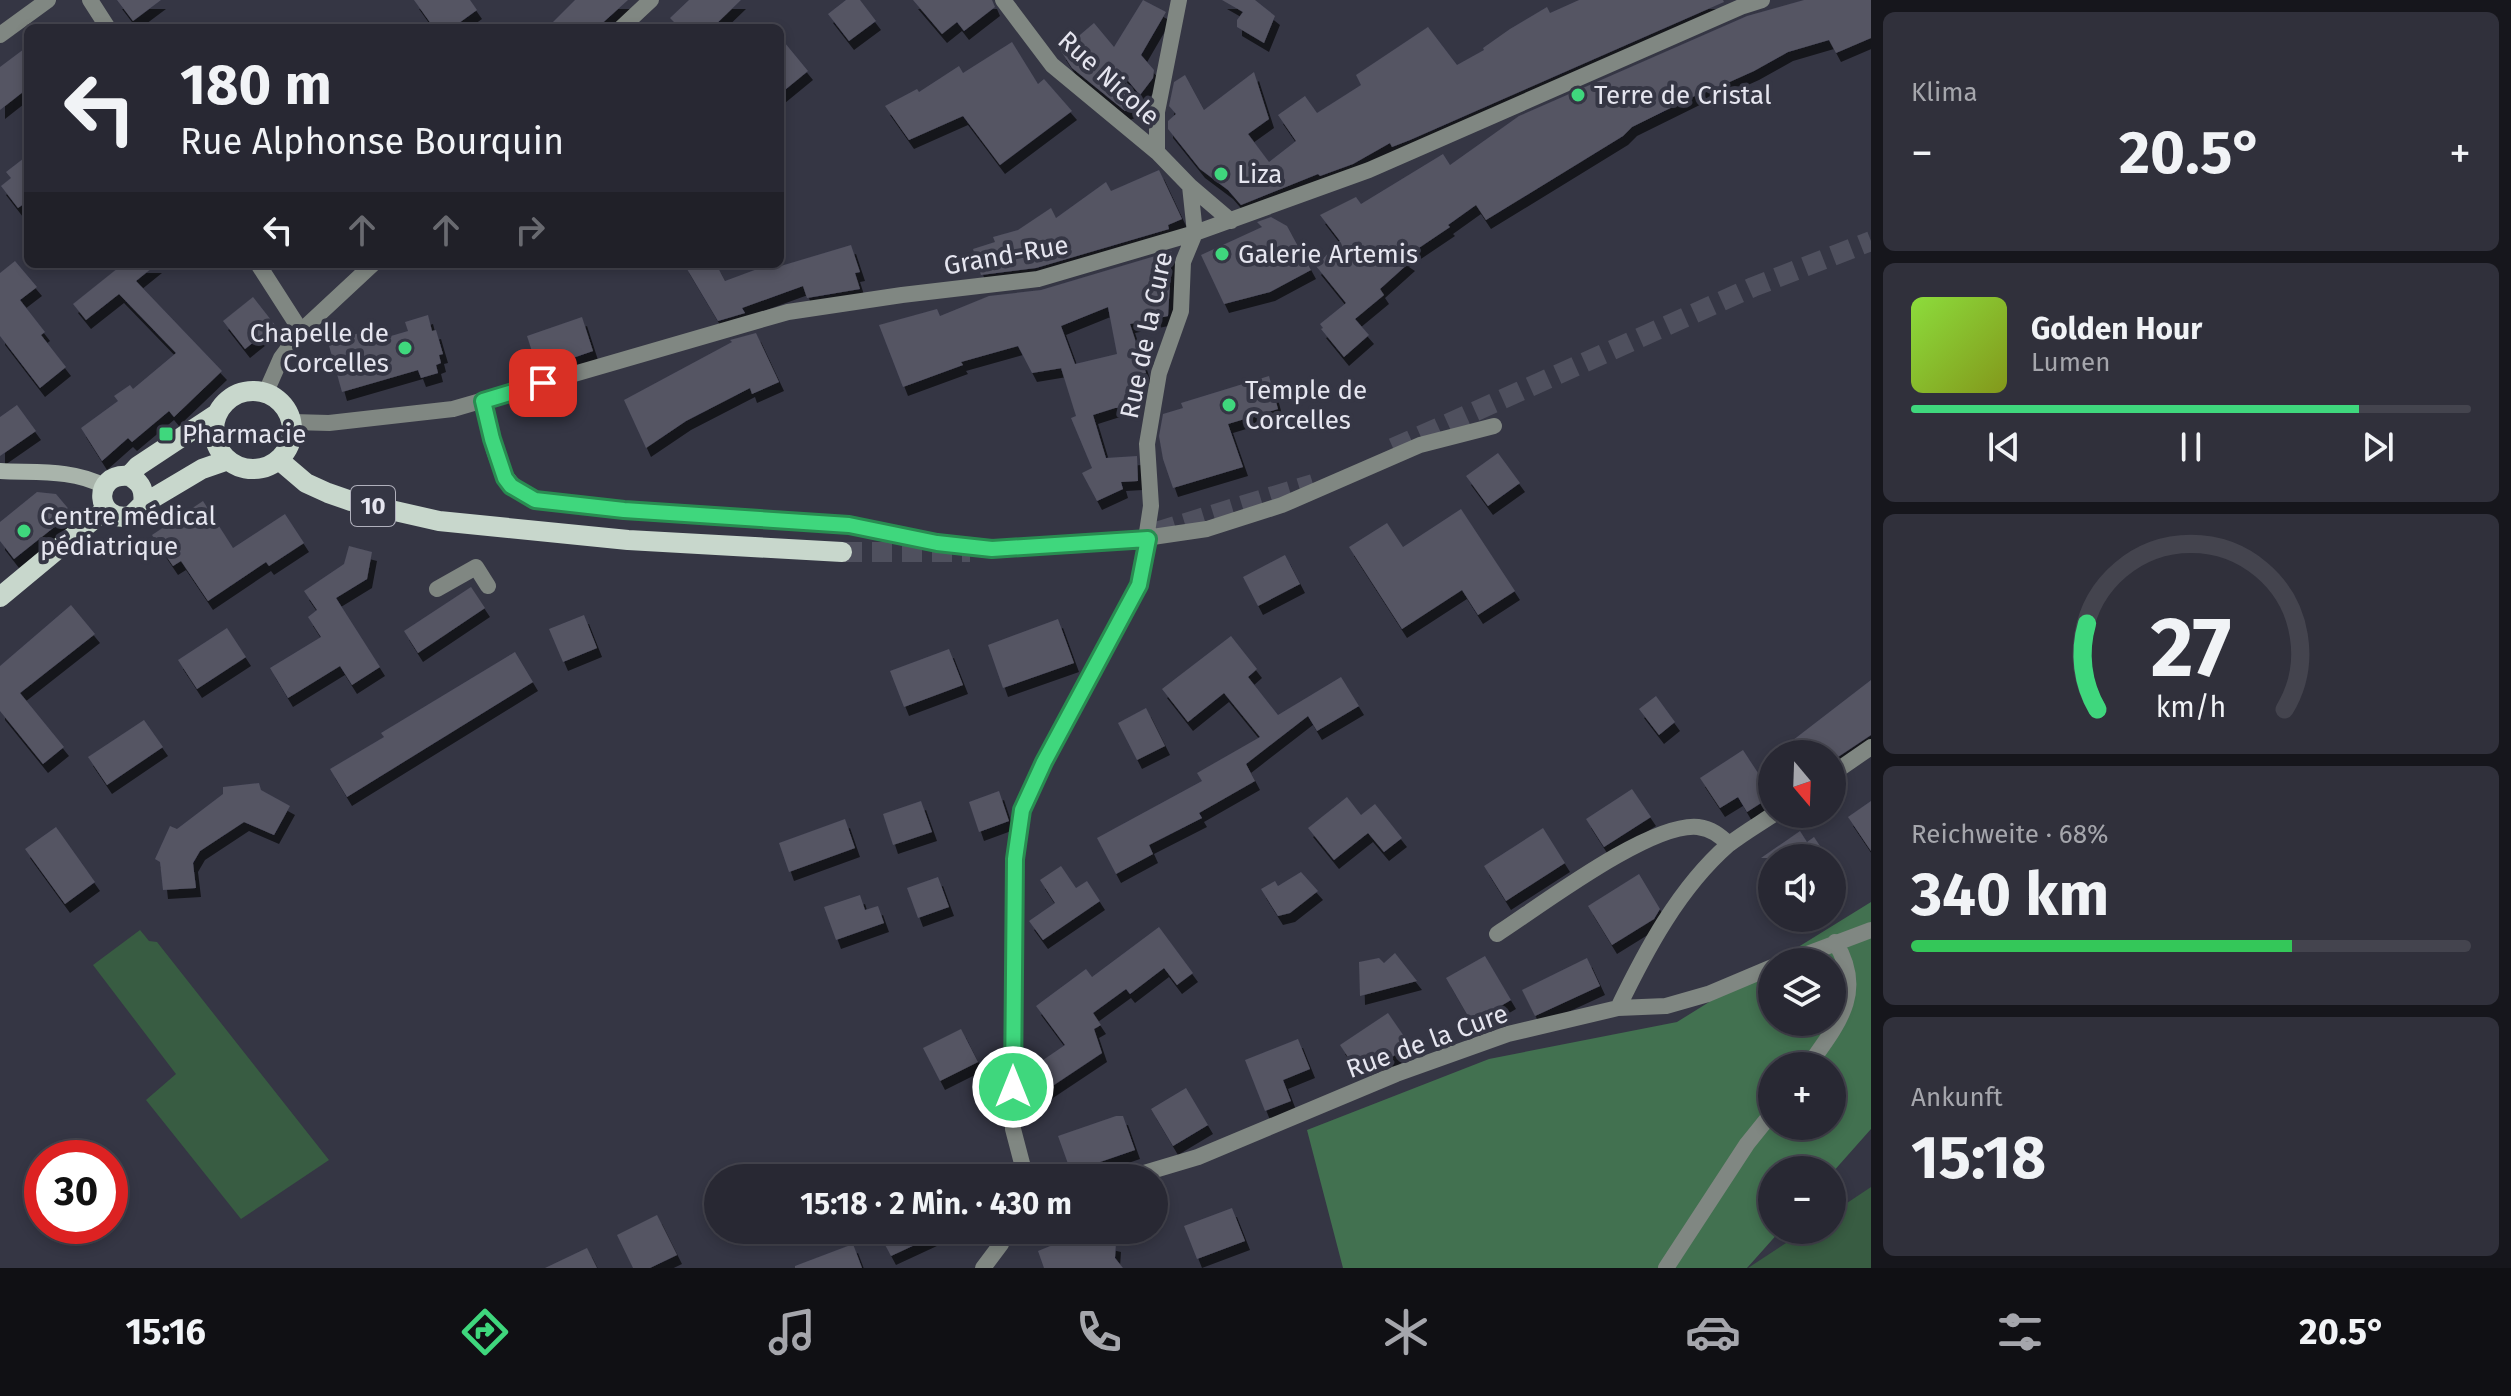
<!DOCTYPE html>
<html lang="de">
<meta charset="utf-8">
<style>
body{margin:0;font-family:"Fira Sans",sans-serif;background:#30303b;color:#f1f3f6;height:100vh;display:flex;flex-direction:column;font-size:30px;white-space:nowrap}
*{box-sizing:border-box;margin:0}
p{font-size:26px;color:#a5a6ac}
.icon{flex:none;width:44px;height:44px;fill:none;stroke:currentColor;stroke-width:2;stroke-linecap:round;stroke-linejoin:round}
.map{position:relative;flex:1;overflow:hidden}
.details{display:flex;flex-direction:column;gap:12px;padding:12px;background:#16161c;width:640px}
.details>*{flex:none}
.hud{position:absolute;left:24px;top:24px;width:760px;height:244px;border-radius:12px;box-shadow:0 4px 12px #0003,0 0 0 2px #44444e;background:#282833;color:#f1f3f6;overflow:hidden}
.needle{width:52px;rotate:161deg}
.buttons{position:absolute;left:1758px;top:740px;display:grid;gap:16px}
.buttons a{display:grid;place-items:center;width:88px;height:88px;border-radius:50%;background:#282833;box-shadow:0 4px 12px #0003,0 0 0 2px #44444e;font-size:40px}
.speed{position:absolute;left:24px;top:1140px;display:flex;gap:16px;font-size:40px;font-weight:700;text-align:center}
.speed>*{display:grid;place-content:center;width:104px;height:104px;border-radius:50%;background:#282833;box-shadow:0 4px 12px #0003,0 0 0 2px #44444e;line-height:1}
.speed .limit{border:12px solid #d22;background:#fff;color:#111}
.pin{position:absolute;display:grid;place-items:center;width:68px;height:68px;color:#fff;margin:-34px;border-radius:16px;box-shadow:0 4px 12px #0006}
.me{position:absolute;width:88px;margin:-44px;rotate:0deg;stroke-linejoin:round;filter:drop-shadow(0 0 6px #0008)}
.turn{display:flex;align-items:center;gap:28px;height:168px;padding:0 24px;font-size:36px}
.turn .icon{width:104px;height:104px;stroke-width:2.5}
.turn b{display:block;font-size:56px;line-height:68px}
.lanes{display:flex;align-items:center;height:76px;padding:0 24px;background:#0003;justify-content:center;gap:40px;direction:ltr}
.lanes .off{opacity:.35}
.big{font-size:60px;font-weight:700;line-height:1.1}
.details .card{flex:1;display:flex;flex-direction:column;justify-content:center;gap:12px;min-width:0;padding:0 28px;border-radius:12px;background:#30303b}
.details .dial{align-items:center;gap:0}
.dial svg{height:208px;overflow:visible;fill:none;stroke:#44444e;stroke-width:7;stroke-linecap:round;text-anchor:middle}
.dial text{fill:#f1f3f6;stroke:none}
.song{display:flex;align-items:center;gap:24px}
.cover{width:96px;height:96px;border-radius:12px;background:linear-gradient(135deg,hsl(90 70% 55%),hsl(70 70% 35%))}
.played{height:8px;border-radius:4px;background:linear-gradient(90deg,#3fd77d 80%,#44444e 80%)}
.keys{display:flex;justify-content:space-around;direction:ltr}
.heat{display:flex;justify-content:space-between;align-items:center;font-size:44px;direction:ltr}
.charge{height:12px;border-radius:6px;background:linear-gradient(90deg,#34c759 68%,#44444e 0)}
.trip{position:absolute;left:704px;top:1164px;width:464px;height:80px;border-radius:40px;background:#282833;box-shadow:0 4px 12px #0003,0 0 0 2px #44444e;font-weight:700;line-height:80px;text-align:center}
.tabs{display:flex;height:128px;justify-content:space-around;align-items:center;background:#101014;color:#a5a6ac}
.tabs .icon{width:56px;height:56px}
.tabs .on{color:#3fd77d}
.tabs b{font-size:36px;color:#f1f3f6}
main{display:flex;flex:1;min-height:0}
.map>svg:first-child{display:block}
.green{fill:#385c42}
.forest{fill:#427150;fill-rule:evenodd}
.building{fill:#545464;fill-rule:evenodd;filter:url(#shadow)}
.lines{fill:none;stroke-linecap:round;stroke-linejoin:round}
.primary-tunnel{stroke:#4f505e;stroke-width:20;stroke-dasharray:20 10;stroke-linecap:butt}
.minor{stroke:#808782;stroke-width:16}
.tertiary{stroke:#808782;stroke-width:16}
.secondary{stroke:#a9b4ab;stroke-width:16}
.primary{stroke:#c8d7cc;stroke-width:20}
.route-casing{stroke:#298c51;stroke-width:20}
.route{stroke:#3fd77d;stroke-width:14}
.poi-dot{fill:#3fd77d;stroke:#353644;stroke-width:3}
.labels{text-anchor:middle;stroke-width:8;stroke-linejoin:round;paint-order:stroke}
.shield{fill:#353644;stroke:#b0b0bc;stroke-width:2}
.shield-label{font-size:24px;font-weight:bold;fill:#e5e5ef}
.street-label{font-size:26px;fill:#e5e5ef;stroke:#353644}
.poi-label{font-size:26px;fill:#e5e5ef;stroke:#353644;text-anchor:start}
</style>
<main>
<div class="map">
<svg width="1871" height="1268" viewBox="0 0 1871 1268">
<defs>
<filter id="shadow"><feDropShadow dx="5" dy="9" stdDeviation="0" flood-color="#0009"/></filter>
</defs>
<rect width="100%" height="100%" fill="#353644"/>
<!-- green -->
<path class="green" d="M140 930 149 941 157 942 329 1160 241 1219 146 1100 176 1074 93 965Z
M1871 1187V1268H1748L1806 1230H1832V1213Z"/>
<!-- forest -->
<path class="forest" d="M1871 902V1129L1832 1173V1170H1772V1230H1781L1747 1268H1343L1307 1130 1489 1059 1677 1022 1772 963V1022H1832V962H1774ZM1772 1066H1832V1126H1772Z"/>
<!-- building -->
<path class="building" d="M117 0H161L133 21Z
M414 0H470L477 10 452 28H434Z
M575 0H628L597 28H547Z
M689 0H741L712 28H680L670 18Z
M846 0H860L876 21 849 41 828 14Z
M913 0H992L995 7 964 31 957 22 942 34Z
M1143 0 1166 12 1141 55 1154 70 1153 78 1140 95 1119 70 1135 107 1125 111 1072 68 1061 51 1094 23 1114 47Z
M1222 0H1255L1275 16 1264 43 1237 27V20L1243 12Z
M1579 0H1723L1724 2 1410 140 1392 147 1390 143 1353 164 1320 176 1318 174 1241 205 1228 190 1200 169 1168 129V121L1176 114 1169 106 1174 82 1185 75 1204 110 1254 72 1269 119 1248 134 1269 162 1296 141 1278 115 1305 96 1317 113 1361 85 1356 75 1428 27 1457 65 1484 50 1483 48 1510 29 1547 7 1550 13Z
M1804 0H1871V38L1836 53 1829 40 1788 52 1754 71 1714 89 1713 87 1632 127 1623 136 1486 220 1476 205 1448 225 1450 227 1404 258 1410 262 1380 289 1384 295 1355 319 1369 335 1344 357 1321 329 1323 328 1320 324 1346 303 1316 266 1340 241 1320 215 1356 197 1361 204 1443 154 1450 165 1519 116 1747 16Z
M780 37 808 71 780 94Z
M1012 42 1038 84 1044 79 1072 111 1000 165 963 116 909 140 885 106 917 89 919 92 959 66 963 73Z
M28 46V88L0 110V67Z
M28 155V201L18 208 1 186 11 178 6 172Z
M1159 170 1182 219 1168 225 1169 229 1036 268 981 275 973 249 995 242 993 237 1018 230 1051 208 1056 218 1106 182 1111 191Z
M1271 217 1287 226 1311 270 1270 292 1224 304 1201 255 1262 227 1257 222Z
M851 245 860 272 855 273 860 289 807 298 803 286 742 308 745 313 718 321 684 264H716L725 281 771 264 774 268Z
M1172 251 1168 316 1130 324 1146 373 1131 376 1134 407 1115 408 1093 415 1106 458 1137 456 1138 481 1121 482 1123 489 1097 501 1082 473 1092 468 1071 418 1076 416 1061 368H1062L1032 373 1018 346 961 362 963 365 903 387 879 325 937 309 940 316 989 296 1041 290ZM1108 307 1117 354 1075 364 1061 326Z
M15 261 37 287 20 300 45 332 41 335 66 367 40 388 0 336V273Z
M123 264H157L136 281 222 371 174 417 169 411 132 442 128 438 102 461 81 428 118 401 114 396 130 385 133 389 176 353 119 294 86 320 73 304Z
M253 297 275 325 245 349 223 321Z
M428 315 432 331 436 330 443 354 439 355 441 363 436 365 438 373 421 378 418 370 342 392 328 342 363 332 367 343 408 331 405 322Z
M582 317 593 351 538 370 527 336Z
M756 333 779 382 752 394 750 388 686 421 646 448 624 400 732 342 730 340Z
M1269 376 1278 409 1228 424 1243 467 1173 488 1163 459 1159 436 1163 414 1183 408 1181 403Z
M17 405 36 431 0 456V417Z
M1498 453 1520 483 1488 506 1466 476Z
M37 492 56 494 72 513 14 559 0 541V522Z
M203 501 233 548 285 514 304 543 269 566 266 562 208 601 181 561 173 566 152 535Z
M1461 509 1515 591 1478 615 1462 590 1402 629 1349 547 1387 523 1403 547Z
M349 546 372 552 367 579 336 598 380 667 352 685 340 666 288 698 270 668 321 637 308 617 317 610 304 591 344 564Z
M1285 555 1300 584 1258 606 1243 577Z
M471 587 485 608 418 653 404 631Z
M71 605 95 634 20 693 64 747 43 764 0 711V666Z
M584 615 597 648 563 662 549 629Z
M1058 619 1074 663 1003 688 988 645Z
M227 628 246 657 197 689 178 660Z
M1231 636 1257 669 1248 677 1278 715 1341 677 1359 706 1317 731 1308 716 1246 764 1255 781 1199 813 1202 818 1149 845 1153 854 1116 874 1097 838 1202 781 1197 773 1260 737 1224 693 1188 722 1162 689Z
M949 649 963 685 904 707 890 671Z
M515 652 533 682 347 797 330 769 384 737 381 733Z
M1871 680V735L1832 761V754H1775Z
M1656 696 1675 722 1659 735 1639 709Z
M1146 708 1165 746 1137 760 1118 723Z
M144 720 163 747 107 785 88 757Z
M1743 750 1760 776 1772 768V796L1747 812 1738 797 1720 808 1700 778Z
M259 783 261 790 290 806 274 835 244 822 200 851 193 863 196 888 163 890 160 862 155 859 170 826 177 829 223 794V787Z
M1632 789 1651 817 1604 847 1586 819Z
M999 791 1009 821 979 832 969 802Z
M1347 797 1361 815 1375 804 1402 838 1384 852 1368 833 1334 860 1308 828Z
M921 801 932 832 893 845 883 814Z
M1871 801V851L1848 817Z
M845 819 855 848 789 872 779 843Z
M56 827 95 882 65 904 25 849Z
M1543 828 1565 863 1506 901 1484 866Z
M1800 831 1807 842 1814 837 1828 858H1761Z
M1061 866 1076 888 1087 881 1100 901 1043 940 1029 921 1055 903 1040 880Z
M1301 872 1318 891 1290 913 1278 916 1261 889 1275 881 1278 886Z
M1639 874 1660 909 1654 919 1612 945 1588 906Z
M938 877 949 907 918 918 907 888Z
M860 895 865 910 878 906 884 923 836 940 824 907Z
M1159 927 1193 973 1177 985 1164 968 1130 994 1126 989 1093 1013 1101 1025 1094 1029 1102 1053 1042 1093 1027 1071 1065 1045 1036 1006 1086 969 1092 977Z
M1395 953 1417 981 1360 996 1359 962 1379 958 1384 963Z
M1485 956 1511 1000 1472 1023 1446 978Z
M1587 958 1600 986 1535 1016 1522 990Z
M1388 1013 1410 1045 1380 1065 1375 1057 1356 1069 1340 1045Z
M961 1029 978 1062 940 1081 923 1048Z
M1298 1039 1310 1069 1283 1080 1291 1101 1265 1111 1245 1060Z
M1186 1088 1208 1125 1173 1146 1151 1109Z
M1116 1116H1123L1135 1150 1071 1172 1058 1136Z
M1232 1208 1245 1241 1197 1259 1184 1226Z
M657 1215 677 1255 650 1268H633L617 1235Z
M877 1230H947L891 1256Z
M1089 1230H1095L1099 1239 1116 1243 1115 1258 1123 1268H1044L1038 1251Z
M853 1244 862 1268H795V1266Z
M587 1248 597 1268H545Z"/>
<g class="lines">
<!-- primary-tunnel -->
<path class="primary-tunnel" d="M1393 448 1753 287 1871 241
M1156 532 1313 484
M842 552H970"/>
<!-- minor -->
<path class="minor" d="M90 0 108 28
M1003 0 1052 65 1157 152
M1179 0 1157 112V152L1190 186 1231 221
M0 35 48 0
M258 264 301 331
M483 401C492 441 494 482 535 500L649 512 849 525 937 543 992 549 1125 541 1207 529 1282 505 1420 445 1494 426
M292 422 329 423 453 409 788 312 902 295 1038 279 1195 233 1369 170 1743 6 1762 0
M437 589 476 567 488 586
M1832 774 1871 747
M1497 934C1539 907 1650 822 1698 827 1712 829 1719 835 1729 844
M1786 962 1871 930
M1618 1008C1646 950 1679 888 1728 845 1742 834 1759 824 1774 814
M1808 1066C1838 1024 1866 992 1835 942
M1035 1178 1024 1171 1013 1129 1015 859 1022 810 1044 762 1139 585 1151 506 1147 444 1159 373 1181 311 1183 262 1195 233 1190 186
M1103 1178 1141 1174 1198 1157 1396 1074 1508 1034 1618 1008 1666 1006 1708 994 1772 967
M983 1268 1001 1244 1005 1230
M1666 1268 1747 1144 1772 1113"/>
<!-- tertiary -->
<path class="tertiary" d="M621 28 651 0
M266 392 281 358 301 331 373 264"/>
<!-- secondary -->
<path class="secondary" d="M0 471C35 473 73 469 104 486"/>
<!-- primary -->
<path class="primary" d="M214 430a39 39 0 1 1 78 0a39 39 0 1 1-78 0Z
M279 460 306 483 328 493 351 501 439 521 628 540 842 552
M129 476C141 482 145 490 143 504L131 516C95 524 91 472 129 476L138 466 218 413
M143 504 202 469 228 460
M0 597 106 509"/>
</g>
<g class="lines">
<defs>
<path id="route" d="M543 383 483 401 492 439 505 478 511 486 535 500 624 510 849 525 937 543 992 549 1148 539 1139 585 1044 762 1022 810 1015 859 1013 1087"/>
</defs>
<!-- route casing -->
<use href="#route" class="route-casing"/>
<!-- route -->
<use href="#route" class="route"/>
</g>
<!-- markers -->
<g class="poi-dot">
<circle cx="1578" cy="95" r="8"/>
<circle cx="1221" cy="174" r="8"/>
<circle cx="1222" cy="254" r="8"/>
<circle cx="405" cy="348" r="8"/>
<circle cx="1229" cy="405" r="8"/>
<rect x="158" y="426" width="16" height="16" rx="4"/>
<circle cx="24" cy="531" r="8"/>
</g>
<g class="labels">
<!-- shield labels -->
<rect class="shield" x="351" y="486" width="44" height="40" rx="6"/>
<g class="shield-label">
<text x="373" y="514">10</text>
</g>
<!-- street labels -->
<g class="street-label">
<text transform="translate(1109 78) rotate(42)" y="9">Rue Nicole</text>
<text transform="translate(1006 255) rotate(-10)" y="9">Grand-Rue</text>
<text transform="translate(1146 335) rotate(-78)" y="9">Rue de la Cure</text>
<text transform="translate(1427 1041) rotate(-20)" y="9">Rue de la Cure</text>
</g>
<!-- poi labels -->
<g class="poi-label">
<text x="1594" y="104">Terre de Cristal</text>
<text x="1237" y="183">Liza</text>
<text x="1238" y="263">Galerie Artemis</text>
<text x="389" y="342" text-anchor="end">Chapelle de<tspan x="389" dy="30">Corcelles</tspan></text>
<text x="1245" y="399">Temple de<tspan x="1245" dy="30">Corcelles</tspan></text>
<text x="182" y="443">Pharmacie</text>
<text x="40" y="525">Centre médical<tspan x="40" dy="30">pédiatrique</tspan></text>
</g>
</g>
</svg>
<div class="buttons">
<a><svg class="needle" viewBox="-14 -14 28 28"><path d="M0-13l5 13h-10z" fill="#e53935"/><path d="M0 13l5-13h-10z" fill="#a5a6ac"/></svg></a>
<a><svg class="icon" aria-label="sound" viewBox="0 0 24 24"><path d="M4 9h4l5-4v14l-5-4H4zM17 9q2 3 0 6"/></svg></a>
<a><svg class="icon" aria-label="layers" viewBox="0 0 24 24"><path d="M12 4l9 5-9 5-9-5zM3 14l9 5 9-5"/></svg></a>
<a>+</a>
<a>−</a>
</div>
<div class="speed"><div class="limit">30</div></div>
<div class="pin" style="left:543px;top:383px;background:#d93025"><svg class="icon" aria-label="arrive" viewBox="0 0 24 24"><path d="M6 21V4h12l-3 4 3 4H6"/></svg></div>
<svg class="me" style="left:1013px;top:1087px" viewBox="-20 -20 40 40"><circle r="17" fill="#3fd77d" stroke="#fff" stroke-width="3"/><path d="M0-11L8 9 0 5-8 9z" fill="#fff"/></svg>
<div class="trip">15:18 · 2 Min. · 430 m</div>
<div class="hud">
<div class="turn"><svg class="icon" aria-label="left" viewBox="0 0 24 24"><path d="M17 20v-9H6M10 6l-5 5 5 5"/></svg><div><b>180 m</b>Rue Alphonse Bourquin</div></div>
<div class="lanes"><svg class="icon" aria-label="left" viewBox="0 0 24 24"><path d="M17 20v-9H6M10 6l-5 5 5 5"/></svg><svg class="icon off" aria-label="ahead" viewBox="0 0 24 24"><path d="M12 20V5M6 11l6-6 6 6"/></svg><svg class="icon off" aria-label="ahead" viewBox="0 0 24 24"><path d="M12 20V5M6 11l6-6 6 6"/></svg><svg class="icon off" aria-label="right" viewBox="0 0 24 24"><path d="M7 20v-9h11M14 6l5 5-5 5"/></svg></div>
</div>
</div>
<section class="details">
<div class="card"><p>Klima</p>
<div class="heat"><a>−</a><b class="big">20.5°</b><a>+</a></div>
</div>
<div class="card">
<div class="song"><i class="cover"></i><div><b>Golden Hour</b><p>Lumen</p></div></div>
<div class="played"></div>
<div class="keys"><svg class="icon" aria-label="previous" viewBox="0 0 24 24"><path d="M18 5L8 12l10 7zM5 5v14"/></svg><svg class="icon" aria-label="pause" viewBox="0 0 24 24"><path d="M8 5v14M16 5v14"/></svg><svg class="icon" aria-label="next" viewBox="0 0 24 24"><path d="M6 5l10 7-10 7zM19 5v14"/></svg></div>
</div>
<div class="card dial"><svg viewBox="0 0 100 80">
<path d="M14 69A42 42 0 1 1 86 69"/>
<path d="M14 69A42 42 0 0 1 10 36" stroke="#3fd77d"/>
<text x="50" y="56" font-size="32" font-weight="700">27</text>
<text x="50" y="72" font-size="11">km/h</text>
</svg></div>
<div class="card"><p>Reichweite · 68%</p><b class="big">340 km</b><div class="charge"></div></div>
<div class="card"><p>Ankunft</p><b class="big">15:18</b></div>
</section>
</main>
<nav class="tabs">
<b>15:16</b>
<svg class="icon on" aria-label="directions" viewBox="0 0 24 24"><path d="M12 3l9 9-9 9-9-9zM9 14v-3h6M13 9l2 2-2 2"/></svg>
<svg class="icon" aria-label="music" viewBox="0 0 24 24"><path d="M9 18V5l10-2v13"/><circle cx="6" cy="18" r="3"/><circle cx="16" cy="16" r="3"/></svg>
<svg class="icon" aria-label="phone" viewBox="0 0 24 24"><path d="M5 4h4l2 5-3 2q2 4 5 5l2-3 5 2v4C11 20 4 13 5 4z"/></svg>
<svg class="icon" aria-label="climate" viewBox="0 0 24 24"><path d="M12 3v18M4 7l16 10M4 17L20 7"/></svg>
<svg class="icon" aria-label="car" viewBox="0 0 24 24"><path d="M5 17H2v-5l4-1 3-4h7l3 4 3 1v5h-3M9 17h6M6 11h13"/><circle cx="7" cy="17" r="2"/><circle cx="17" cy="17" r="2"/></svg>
<svg class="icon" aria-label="filters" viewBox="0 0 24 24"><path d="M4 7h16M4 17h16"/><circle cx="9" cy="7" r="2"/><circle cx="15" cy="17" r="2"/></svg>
<b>20.5°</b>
</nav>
